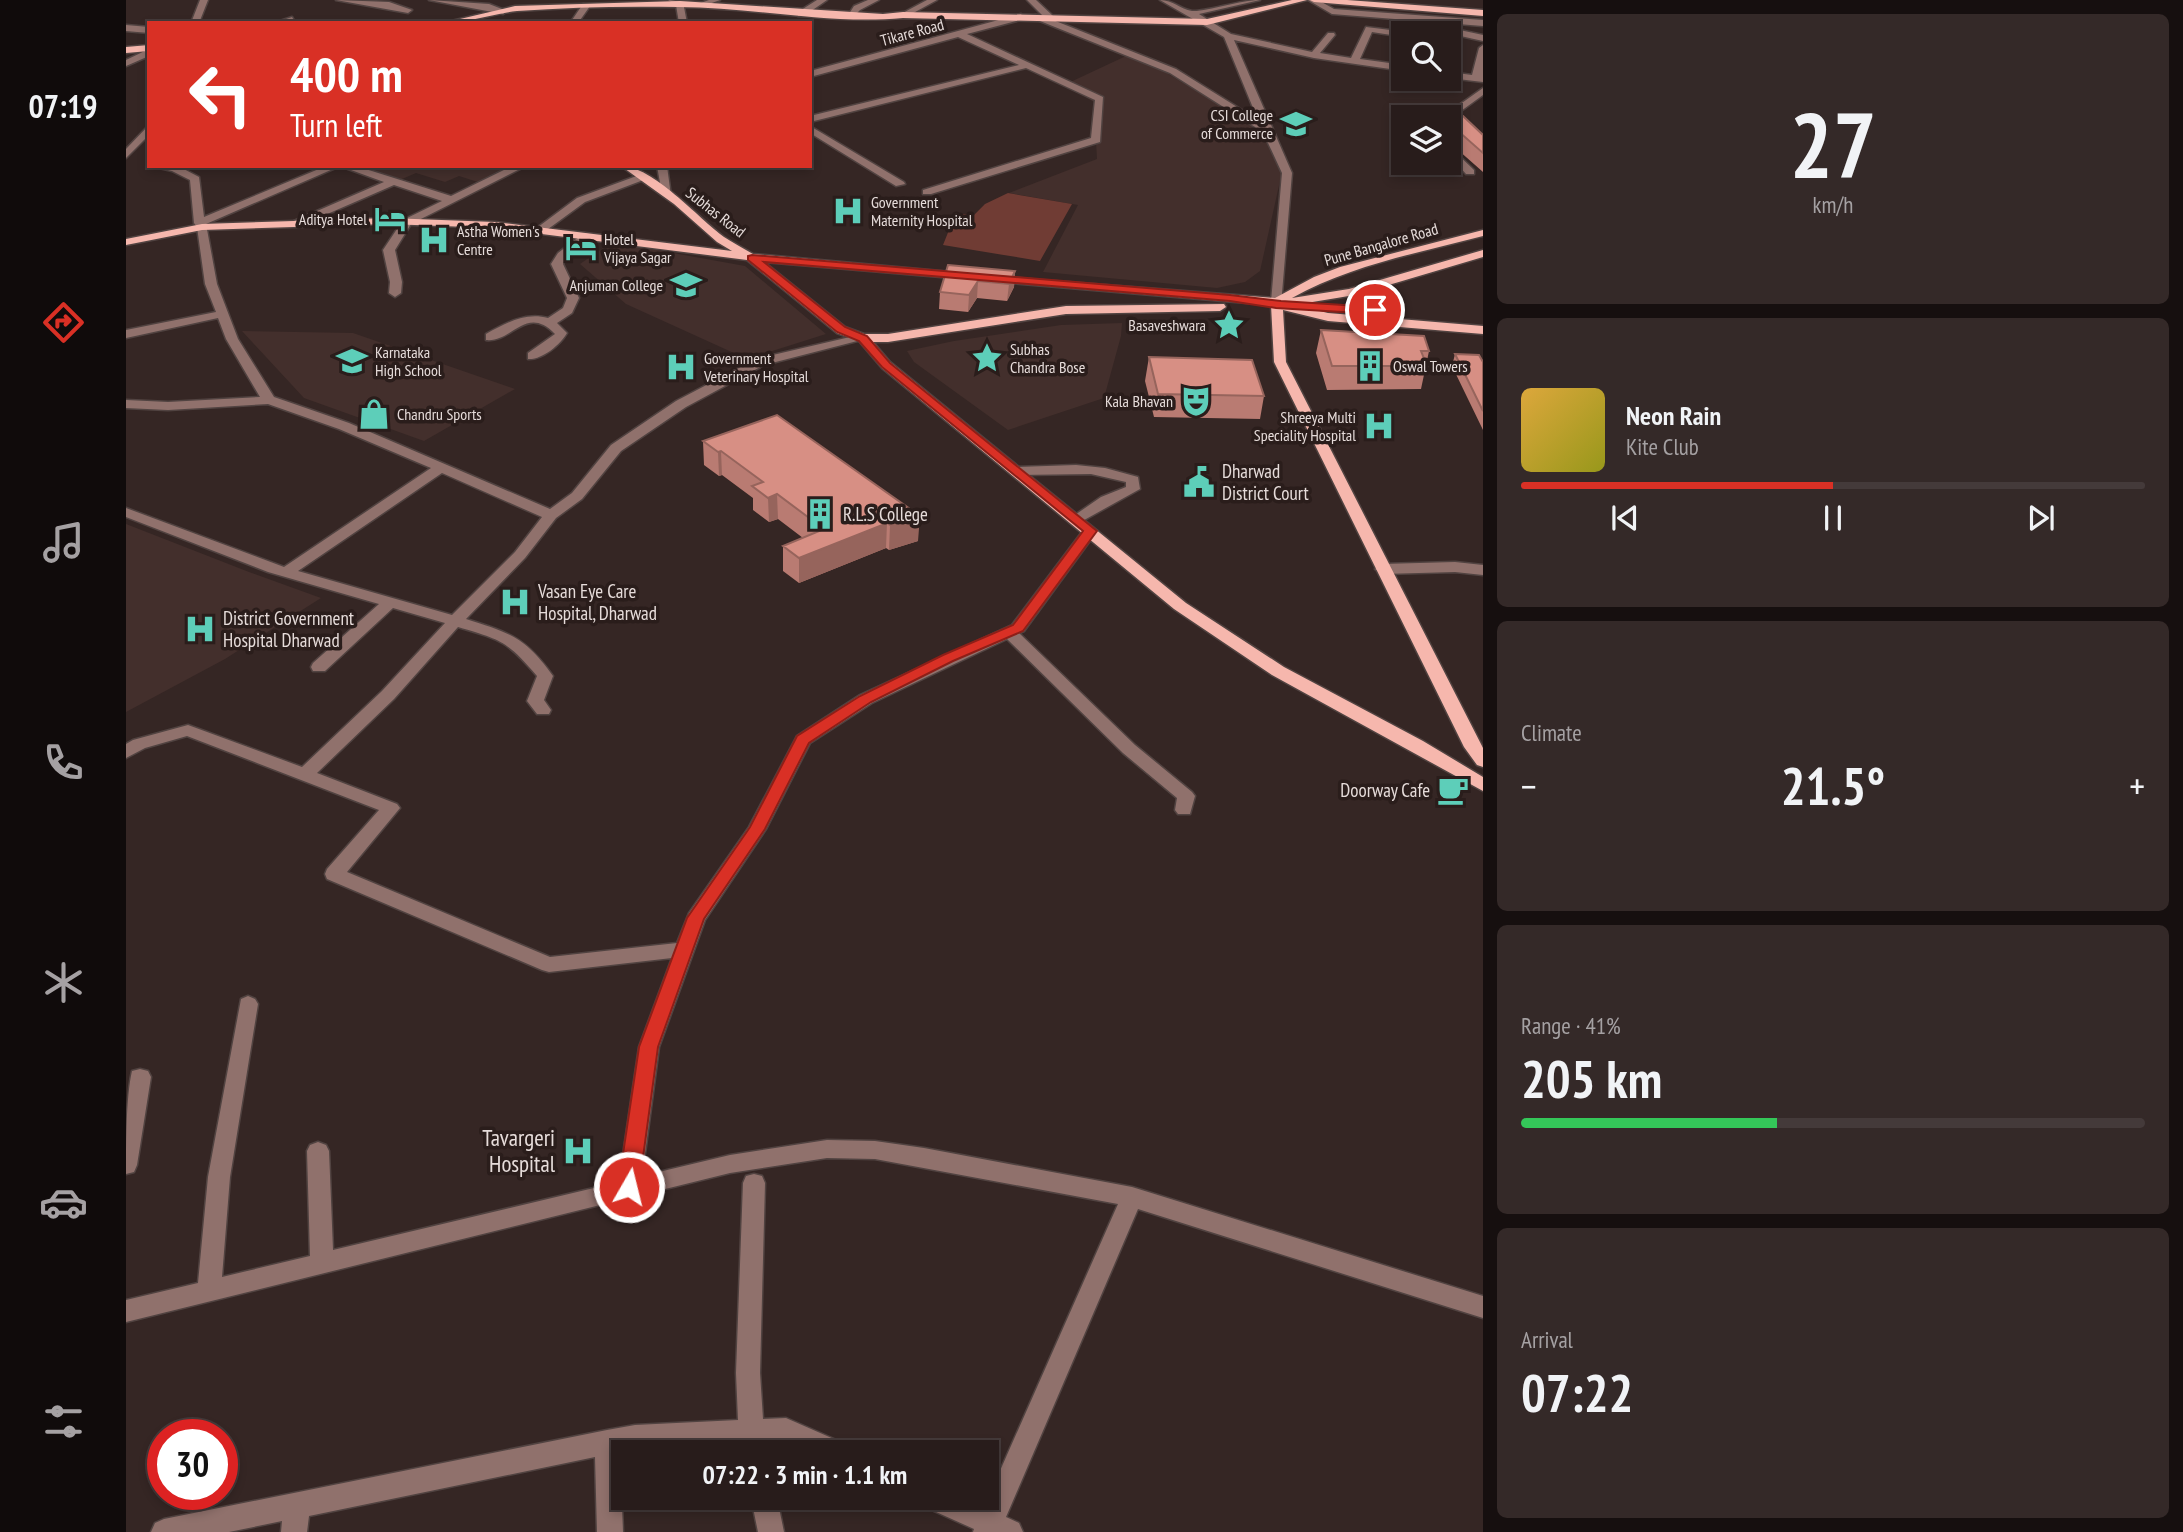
<!DOCTYPE html>
<meta charset="utf-8">
<style>
body{margin:0;font-family:"PT Sans Narrow",sans-serif;background:#342928;color:#f1f3f6;height:100vh;display:flex;flex-direction:column;font-size:26px;white-space:nowrap}
*{box-sizing:border-box;margin:0}
p{font-size:23px;color:#a5a1a3}
.icon{flex:none;width:38px;height:38px;fill:none;stroke:currentColor;stroke-width:2;stroke-linecap:round;stroke-linejoin:round}
.map{position:relative;flex:1;overflow:hidden}
.side{display:flex;flex-direction:column;gap:14px;padding:14px;background:#160f0f;width:700px}
.side>*{flex:none}
.top-card{position:absolute;left:21px;top:21px;width:665px;height:147px;border-radius:0px;box-shadow:0 4px 10px #0003,0 0 0 2px #443a3a;background:#d93025;color:#fff;overflow:hidden}
.fabs{position:absolute;left:1265px;top:21px;display:grid;gap:14px}
.fabs a{display:grid;place-items:center;width:70px;height:70px;border-radius:0px;background:#281c1b;box-shadow:0 4px 10px #0003,0 0 0 2px #443a3a;font-size:35px}
.speed{position:absolute;left:21px;top:1419px;display:flex;gap:14px;font-size:35px;font-weight:700;text-align:center}
.speed>*{display:grid;place-content:center;width:91px;height:91px;border-radius:50%;background:#281c1b;box-shadow:0 4px 10px #0003,0 0 0 2px #443a3a;line-height:1}
.speed .limit{border:10px solid #d22;background:#fff;color:#111}
.pin{position:absolute;display:grid;place-items:center;width:60px;height:60px;color:#fff;margin:-30px;border:4px solid #fff;border-radius:50%;box-shadow:0 2px 7px #0007}
.me{position:absolute;width:77px;margin:-38px;rotate:8deg;stroke-linejoin:round;filter:drop-shadow(0 0 5px #0008)}
.turn{display:flex;align-items:center;gap:24px;height:147px;padding:0 28px;font-size:32px}
.turn .icon{width:91px;height:91px;stroke-width:2.5}
.turn b{display:block;font-size:49px;line-height:60px}
.big{font-size:52px;font-weight:700;line-height:1.1}
.side .card{flex:1;display:flex;flex-direction:column;justify-content:center;gap:10px;min-width:0;padding:0 24px;border-radius:10px;background:#342928}
.side .dial{align-items:center;gap:0}
.dial b{font-size:91px;line-height:1}
.song{display:flex;align-items:center;gap:21px}
.cover{width:84px;height:84px;border-radius:10px;background:linear-gradient(135deg,hsl(40 70% 55%),hsl(60 70% 35%))}
.played{height:7px;border-radius:4px;background:linear-gradient(90deg,#d93025 50%,#443a3a 50%)}
.keys{display:flex;justify-content:space-around;direction:ltr}
.heat{display:flex;justify-content:space-between;align-items:center;font-size:38px;direction:ltr}
.charge{height:10px;border-radius:5px;background:linear-gradient(90deg,#34c759 41%,#443a3a 0)}
.trip{position:absolute;left:485px;top:1440px;width:388px;height:70px;border-radius:0px;background:#281c1b;box-shadow:0 4px 10px #0003,0 0 0 2px #443a3a;font-weight:700;line-height:70px;text-align:center}
main{display:flex;flex:1;min-height:0}
.dock{display:flex;flex-direction:column;width:126px;justify-content:space-around;align-items:center;background:#100b0b;color:#a5a1a3}
.dock .icon{width:49px;height:49px}
.dock .selected{color:#d93025}
.dock b{font-size:32px;color:#f1f3f6}
.map>svg:first-child{display:block}
.built{fill:#432f2c}
.green{fill:#703c34}
.lines{fill:none;stroke-linecap:round;stroke-linejoin:round}
.minor-casing{stroke:#514341;stroke-width:3}
.major-casing{stroke:#514341;stroke-width:3}
.minor{fill:#90716c;fill-rule:evenodd}
.major{fill:#f6b7ad;fill-rule:evenodd}
.wall{fill:#b97b72}
.shaded-wall{fill:#96645c}
.building{fill:#d78f84;stroke:#96645c;stroke-width:2}
.route{fill:#d93025;stroke:#8d1f18;stroke-width:2}
.labels{text-anchor:middle;stroke-width:7;stroke-linejoin:round;paint-order:stroke}
.far-street-label{font-size:16px;fill:#e6dcda;stroke:#2a1d1b}
.far-poi-label{font-size:16px;fill:#e6dcda;stroke:#2a1d1b;text-anchor:start}
.poi-label{font-size:19px;fill:#e6dcda;stroke:#2a1d1b;text-anchor:start}
.near-poi-label{font-size:23px;fill:#e6dcda;stroke:#2a1d1b;text-anchor:end}
</style>
<main>
<nav class="dock">
<b>07:19</b>
<svg class="icon selected" aria-label="directions" viewBox="0 0 24 24"><path d="M12 3l9 9-9 9-9-9zM9 14v-3h6M13 9l2 2-2 2"/></svg>
<svg class="icon" aria-label="music" viewBox="0 0 24 24"><path d="M9 18V5l10-2v13"/><circle cx="6" cy="18" r="3"/><circle cx="16" cy="16" r="3"/></svg>
<svg class="icon" aria-label="phone" viewBox="0 0 24 24"><path d="M5 4h4l2 5-3 2q2 4 5 5l2-3 5 2v4C11 20 4 13 5 4z"/></svg>
<svg class="icon" aria-label="climate" viewBox="0 0 24 24"><path d="M12 3v18M4 7l16 10M4 17L20 7"/></svg>
<svg class="icon" aria-label="car" viewBox="0 0 24 24"><path d="M5 17H2v-5l4-1 3-4h7l3 4 3 1v5h-3M9 17h6M6 11h13"/><circle cx="7" cy="17" r="2"/><circle cx="17" cy="17" r="2"/></svg>
<svg class="icon" aria-label="filters" viewBox="0 0 24 24"><path d="M4 7h16M4 17h16"/><circle cx="9" cy="7" r="2"/><circle cx="15" cy="17" r="2"/></svg>
</nav>
<div class="map">
<svg width="1357" height="1532" viewBox="0 0 1357 1532">
<rect width="100%" height="100%" fill="#352624"/>
<!-- built -->
<path class="built" d="M1000 56 1037 71 1139 131 1156 172 1134 271 1119 282 1091 288 917 272 952 205 883 193 971 159 968 102 938 85Z
M218 166H392L355 183 333 176 319 182 290 173 269 182Z
M486 242 619 266 700 334 621 359 500 304 454 264Z
M996 323 995 336 978 398 882 430 788 362 781 351 828 341 935 325Z
M116 331 227 333 389 389 298 441 178 398Z
M0 524 123 572 195 598 99 659 0 712Z"/>
<!-- green -->
<path class="green" d="M882 193 946 204 914 261 817 245 823 230 836 214 848 215 859 204Z"/>
<g class="lines">
<defs>
<path id="minor" d="M74 0H82L73 23H65Z
M210 0 263 2 286 10 282 13Z
M303 0 363 4 381 11 377 14Z
M542 0 557 2 561 23H553L550 5Z
M583 0H594L575 7V3Z
M691 0H701L678 16H672V12Z
M742 0H753L734 10 727 17H721L728 6Z
M801 0H811L780 17 773 15Z
M901 0H910L927 16V20L1050 69 1132 120 1098 37 1034 0C1047 0 1054 9 1066 11 1080 12 1114 0 1134 0L1073 14 1105 34 1186 52 1202 33H1208L1209 35 1194 53 1225 58 1240 27 1281 32 1278 37 1246 32 1234 59 1278 65V71L1188 58 1108 40 1166 173 1155 305 1145 302 1156 173 1137 132 1044 73 909 19V15L917 16Z
M1182 0H1192L1208 9 1357 20V26L1206 14Z
M457 4 464 6 452 23H444Z
M895 14 898 19 841 34 977 97 974 142 805 194H797V190L965 138 969 100 900 68 684 122V116L893 65 832 37 684 77V71Z
M166 17 169 22 153 23 154 21Z
M0 25 23 27V33L0 31Z
M1315 26 1357 35V41L1312 31Z
M1357 45V82L1323 78V72L1346 75 1353 48Z
M23 49V56L0 66V60Z
M1357 88V95L1324 119 1316 117Z
M23 125V135L0 158V149Z
M684 126 778 182 779 184 770 186 684 133Z
M1323 146 1348 170V174H1340L1323 155Z
M25 166H52L73 177 78 217 200 166H214L80 224 91 284 112 339 148 397 223 423 424 509 446 493 485 445 550 401 630 359 737 334 743 338 638 365 560 407 495 451 456 499 430 518 399 558 340 619C384 633 399 637 427 676L418 700 425 710 423 714H411L401 701 411 676C381 641 376 640 332 627L268 699 191 773 271 804 274 808 221 872 424 957 551 943 563 913 623 827 671 736 734 695 886 625 959 528 964 527 971 531 898 631 893 633 1009 745 1066 792 1069 796 1064 814H1052L1049 810 1051 798 997 753 881 639 746 703 684 743 640 829 579 920 533 1047 516 1176 604 1155 701 1140 749 1141 798 1148 1006 1187 1357 1296V1318L1012 1209 880 1517 893 1523 897 1532H847L848 1529 799 1507 795 1498H838L858 1507 992 1204 749 1159 701 1158 604 1173 0 1322V1300L72 1283 82 1177 115 999 122 996 129 999 132 1004 104 1177 96 1277 184 1256 181 1151 184 1145 192 1142 200 1145 203 1151 207 1250 493 1182 513 1047 546 958 423 972 416 970 201 879 199 874 201 869 253 810 61 736 19 748 0 758V744L7 740 62 725 176 767 256 691 319 623 267 608 199 671H187L185 667 187 663 253 604 142 572 0 517V508L158 567 305 468 213 429 142 404 42 410 0 408V400L42 402 134 397 100 339 92 318 0 338V330L90 312 79 284 71 227 68 223 64 180 46 171ZM316 473 416 517 389 552 326 615 172 571Z
M214 166H230L325 196 386 166H400L285 224 269 250 276 282 275 293 269 297 263 293 264 282 257 250 277 220 316 201 268 185 176 225H168V221L258 182Z
M531 166H541L545 196 536 194Z
M516 174 521 177 520 179 459 202 418 232 408 230 451 198Z
M458 233 468 235 441 257 437 264 453 298 446 313 431 323 441 333C434 345 416 360 402 359V353L429 334C400 304 386 343 360 340V334C380 323 399 312 422 318L437 308 441 298 425 264 432 253Z
M950 465 979 468 1012 477 1014 489 951 524 946 523 944 520 946 517 975 497 1000 487V482L965 474 891 475 884 471 891 467Z
M1329 562 1357 565V575L1329 572 1257 574 1249 569 1257 564Z
M14 1069 22 1071 25 1077 11 1165 8 1172 0 1174C0 1146 0 1096 6 1071Z
M628 1174 636 1176 639 1183 634 1373 637 1419 660 1418 717 1443 721 1452H681L659 1442 640 1443 642 1452H616L615 1444 494 1452 497 1532H471L469 1457 183 1516 181 1532H155L156 1521 103 1532H25L29 1523 38 1519 481 1430 509 1425 612 1420 610 1373 617 1183 620 1176Z
M625 1498H651L658 1532H632Z"/>
<path id="major" d="M1166 0H1181L1081 25 777 18C702 25 627 7 552 7 499 6 444 7 391 11 366 14 342 23 317 23L389 6 554 1 757 14 777 12 1081 19Z
M1184 0H1221L1357 10V16L1188 2Z
M23 45V51L0 53V47Z
M495 166C527 166 572 218 598 237 607 243 617 248 627 254L914 280 1149 298 1188 277 1214 267 1357 230V236C1292 253 1225 265 1166 298L1223 289 1357 250V257L1229 295 1168 305 1202 313 1357 326V334L1202 321 1157 310 1160 362 1357 748V767L1351 765 1338 747 1148 362 1145 305 638 262 719 327 738 334H762L940 306 1098 304 1100 307 1094 311 940 314 762 342H747L764 362 1060 603 1158 667 1297 741 1357 777V791L1146 675 1048 609 756 368 733 341 711 333 621 260 369 228 262 224 76 230 0 245V239L76 224 262 218 369 222 606 251 591 242 548 204Z"/>
</defs>
<!-- minor casing -->
<use href="#minor" class="minor-casing"/>
<!-- major casing -->
<use href="#major" class="major-casing"/>
<!-- minor -->
<use href="#minor" class="minor"/>
<!-- major -->
<use href="#major" class="major"/>
</g>
<!-- wall -->
<path class="wall" d="M1323 117 1357 135V172L1323 142Z
M889 271 888 287 881 301 851 298 842 312 813 309 814 292Z
M1195 330 1303 351 1295 389 1201 390 1190 353Z
M1329 354 1357 362V430L1326 366Z
M1023 357 1138 396 1134 419 1028 417 1019 381Z
M651 415 792 541 763 550 760 548 673 583 657 571V546L677 538 652 519 643 522 627 510V498L596 475 593 476 578 465 577 441Z"/>
<!-- shaded-wall -->
<path class="shaded-wall" d="M889 271 888 287 881 301 883 284Z
M852 281 851 298 842 312 843 295Z
M595 451 596 475 593 476 592 452Z
M651 494 652 519 643 522 642 498Z
M794 516 792 541 763 550 764 525Z
M761 523 760 548 673 583V558Z"/>
<!-- building -->
<path class="building" d="M1337 116 1357 135V153L1323 123V117H1322Z
M822 265 889 271 883 284 852 281 843 295 814 292Z
M1195 330 1298 336 1303 351H1295L1301 366H1206Z
M1329 354 1353 355 1357 362V411Z
M1023 357 1126 360 1138 396 1032 394Z
M651 415 794 516 764 525 761 523 673 558 657 546 698 529 651 494 642 498 626 486 637 482 595 451 592 452 577 441Z"/>
<!-- route -->
<path class="route" d="M626 255 1104 295 1155 301 1249 307 1254 310 1249 314 1150 308 1104 301 638 262 719 327 741 336 764 363 971 531 897 631 827 661 745 702 683 743 639 829 578 919 532 1047 513 1187 510 1194 503 1196 495 1194 492 1187 513 1047 561 918 624 827 671 736 734 696 817 655 887 625 957 531 756 367 733 341 711 332 622 260V256Z"/>
<!-- icons -->
<defs>
<symbol id="university-bare" viewBox="-9 -9 18 18"><path d="M0-5L7-2L0 1L-7-2ZM-4 1L0 2.5L4 1V4Q0 6-4 4Z" fill="#5dceb9" stroke="#2a1d1b" stroke-width="2.5" paint-order="stroke"/></symbol>
<symbol id="hospital-bare" viewBox="-9 -9 18 18"><path d="M-5-5h3v3.5h4V-5h3V5h-3V1.5h-4V5h-3Z" fill="#5dceb9" stroke="#2a1d1b" stroke-width="2.5" paint-order="stroke"/></symbol>
<symbol id="hotel-bare" viewBox="-9 -9 18 18"><path d="M-6-4.5h1.5V1H6V5H4.5V3h-9V5H-6ZM-4 0a1.8 1.8 0 1 1 3.6 0ZM.5 0V-2.5h3Q6-2.5 6 0Z" fill="#5dceb9" stroke="#2a1d1b" stroke-width="2.5" paint-order="stroke"/></symbol>
<symbol id="school-bare" viewBox="-9 -9 18 18"><path d="M0-5L7-2L0 1L-7-2ZM-4 1L0 2.5L4 1V4Q0 6-4 4Z" fill="#5dceb9" stroke="#2a1d1b" stroke-width="2.5" paint-order="stroke"/></symbol>
<symbol id="sight-bare" viewBox="-9 -9 18 18"><path d="M0-6L1.8-2.2L6-1.7L2.9 1.2L3.7 5.4L0 3.3L-3.7 5.4L-2.9 1.2L-6-1.7L-1.8-2.2Z" fill="#5dceb9" stroke="#2a1d1b" stroke-width="2.5" paint-order="stroke"/></symbol>
<symbol id="building-bare" viewBox="-9 -9 18 18"><path d="M-4-6H4V6H1V3H-1V6H-4ZM-2.5-4.3h1.7v1.8h-1.7ZM.8-4.3h1.7v1.8H.8ZM-2.5-1h1.7V.8h-1.7ZM.8-1h1.7V.8H.8Z" fill="#5dceb9" stroke="#2a1d1b" stroke-width="2.5" paint-order="stroke"/></symbol>
<symbol id="theatre-bare" viewBox="-9 -9 18 18"><path d="M-5-5.5Q0-4 5-5.5V0Q5 5 0 6Q-5 5-5 0ZM-3.3-2.5H-1v1.5H-3.3ZM1-2.5H3.3v1.5H1ZM-2.8 1Q0 5.5 2.8 1Z" fill="#5dceb9" stroke="#2a1d1b" stroke-width="2.5" paint-order="stroke"/></symbol>
<symbol id="shop-bare" viewBox="-9 -9 18 18"><path d="M-5-2.5h2.3a2.7 3.5 0 0 1 5.4 0H5L5.5 6h-11ZM-1.5-2.5h3a1.5 2.3 0 0 0-3 0Z" fill="#5dceb9" stroke="#2a1d1b" stroke-width="2.5" paint-order="stroke"/></symbol>
<symbol id="civic-bare" viewBox="-9 -9 18 18"><path d="M-.6-6.5H3V-4.5H.6V-3L4-1V1h2V6H-6V1h2V-1L-.6-3ZM-1.2 2.5V6h2.4V2.5Z" fill="#5dceb9" stroke="#2a1d1b" stroke-width="2.5" paint-order="stroke"/></symbol>
<symbol id="cafe-bare" viewBox="-9 -9 18 18"><path d="M-5.5-4.5H6V0H3Q3 3.5 0 3.5H-2.5Q-5.5 3.5-5.5 0ZM3-3.2v2h1.7v-2ZM-6 4.5H4V6H-6Z" fill="#5dceb9" stroke="#2a1d1b" stroke-width="2.5" paint-order="stroke"/></symbol>
</defs>
<g fill-rule="evenodd">
<use href="#university-bare" x="1148" y="102" width="44" height="44"/>
<use href="#hospital-bare" x="700" y="189" width="44" height="44"/>
<use href="#hotel-bare" x="242" y="197" width="44" height="44"/>
<use href="#hospital-bare" x="286" y="218" width="44" height="44"/>
<use href="#hotel-bare" x="433" y="226" width="44" height="44"/>
<use href="#school-bare" x="538" y="263" width="44" height="44"/>
<use href="#sight-bare" x="1081" y="303" width="44" height="44"/>
<use href="#sight-bare" x="839" y="336" width="44" height="44"/>
<use href="#school-bare" x="204" y="339" width="44" height="44"/>
<use href="#building-bare" x="1222" y="344" width="44" height="44"/>
<use href="#hospital-bare" x="533" y="345" width="44" height="44"/>
<use href="#theatre-bare" x="1048" y="379" width="44" height="44"/>
<use href="#shop-bare" x="226" y="392" width="44" height="44"/>
<use href="#hospital-bare" x="1231" y="404" width="44" height="44"/>
<use href="#civic-bare" x="1051" y="460" width="44" height="44"/>
<use href="#building-bare" x="672" y="492" width="44" height="44"/>
<use href="#hospital-bare" x="367" y="580" width="44" height="44"/>
<use href="#hospital-bare" x="52" y="607" width="44" height="44"/>
<use href="#cafe-bare" x="1305" y="768" width="44" height="44"/>
<use href="#hospital-bare" x="430" y="1129" width="44" height="44"/>
</g>
<g class="labels">
<!-- far-street labels -->
<g class="far-street-label">
<text transform="translate(786 32) rotate(-15)" y="6">Tikare Road</text>
<text transform="translate(590 212) rotate(38)" y="6">Subhas Road</text>
<text transform="translate(1255 244) rotate(-16)" y="6">Pune Bangalore Road</text>
</g>
<!-- far-poi labels -->
<g class="far-poi-label">
<text x="1147" y="121" text-anchor="end">CSI College<tspan x="1147" dy="18">of Commerce</tspan></text>
<text x="745" y="208">Government<tspan x="745" dy="18">Maternity Hospital</tspan></text>
<text x="241" y="225" text-anchor="end">Aditya Hotel</text>
<text x="331" y="237">Astha Women's<tspan x="331" dy="18">Centre</tspan></text>
<text x="478" y="245">Hotel<tspan x="478" dy="18">Vijaya Sagar</tspan></text>
<text x="537" y="291" text-anchor="end">Anjuman College</text>
<text x="1080" y="331" text-anchor="end">Basaveshwara</text>
<text x="884" y="355">Subhas<tspan x="884" dy="18">Chandra Bose</tspan></text>
<text x="249" y="358">Karnataka<tspan x="249" dy="18">High School</tspan></text>
<text x="578" y="364">Government<tspan x="578" dy="18">Veterinary Hospital</tspan></text>
<text x="1267" y="372">Oswal Towers</text>
<text x="1047" y="407" text-anchor="end">Kala Bhavan</text>
<text x="271" y="420">Chandru Sports</text>
<text x="1230" y="423" text-anchor="end">Shreeya Multi<tspan x="1230" dy="18">Speciality Hospital</tspan></text>
</g>
<!-- poi labels -->
<g class="poi-label">
<text x="1096" y="478">Dharwad<tspan x="1096" dy="22">District Court</tspan></text>
<text x="717" y="521">R.L.S College</text>
<text x="412" y="598">Vasan Eye Care<tspan x="412" dy="22">Hospital, Dharwad</tspan></text>
<text x="97" y="625">District Government<tspan x="97" dy="22">Hospital Dharwad</tspan></text>
<text x="1304" y="797" text-anchor="end">Doorway Cafe</text>
</g>
<!-- near-poi labels -->
<g class="near-poi-label">
<text x="429" y="1146">Tavargeri<tspan x="429" dy="26">Hospital</tspan></text>
</g>
</g>
</svg>
<div class="fabs">
<a><svg class="icon" aria-label="search" viewBox="0 0 24 24"><circle cx="10" cy="10" r="6"/><path d="M15 15l6 6"/></svg></a>
<a><svg class="icon" aria-label="layers" viewBox="0 0 24 24"><path d="M12 4l9 5-9 5-9-5zM3 14l9 5 9-5"/></svg></a>
</div>
<div class="speed"><div class="limit">30</div></div>
<div class="pin" style="left:1249px;top:310px;background:#d93025"><svg class="icon" aria-label="arrive" viewBox="0 0 24 24"><path d="M6 21V4h12l-3 4 3 4H6"/></svg></div>
<svg class="me" style="left:503px;top:1187px" viewBox="-20 -20 40 40"><circle r="17" fill="#d93025" stroke="#fff" stroke-width="3"/><path d="M0-11L8 9 0 5-8 9z" fill="#fff"/></svg>
<div class="trip">07:22 · 3 min · 1.1 km</div>
<div class="top-card">
<div class="turn"><svg class="icon" aria-label="left" viewBox="0 0 24 24"><path d="M17 20v-9H6M10 6l-5 5 5 5"/></svg><div><b>400 m</b>Turn left</div></div>
</div>
</div>
<section class="side">
<div class="card dial"><b>27</b><p>km/h</p></div>
<div class="card">
<div class="song"><i class="cover"></i><div><b>Neon Rain</b><p>Kite Club</p></div></div>
<div class="played"></div>
<div class="keys"><svg class="icon" aria-label="previous" viewBox="0 0 24 24"><path d="M18 5L8 12l10 7zM5 5v14"/></svg><svg class="icon" aria-label="pause" viewBox="0 0 24 24"><path d="M8 5v14M16 5v14"/></svg><svg class="icon" aria-label="next" viewBox="0 0 24 24"><path d="M6 5l10 7-10 7zM19 5v14"/></svg></div>
</div>
<div class="card"><p>Climate</p>
<div class="heat"><a>−</a><b class="big">21.5°</b><a>+</a></div>
</div>
<div class="card"><p>Range · 41%</p><b class="big">205 km</b><div class="charge"></div></div>
<div class="card"><p>Arrival</p><b class="big">07:22</b></div>
</section>
</main>
